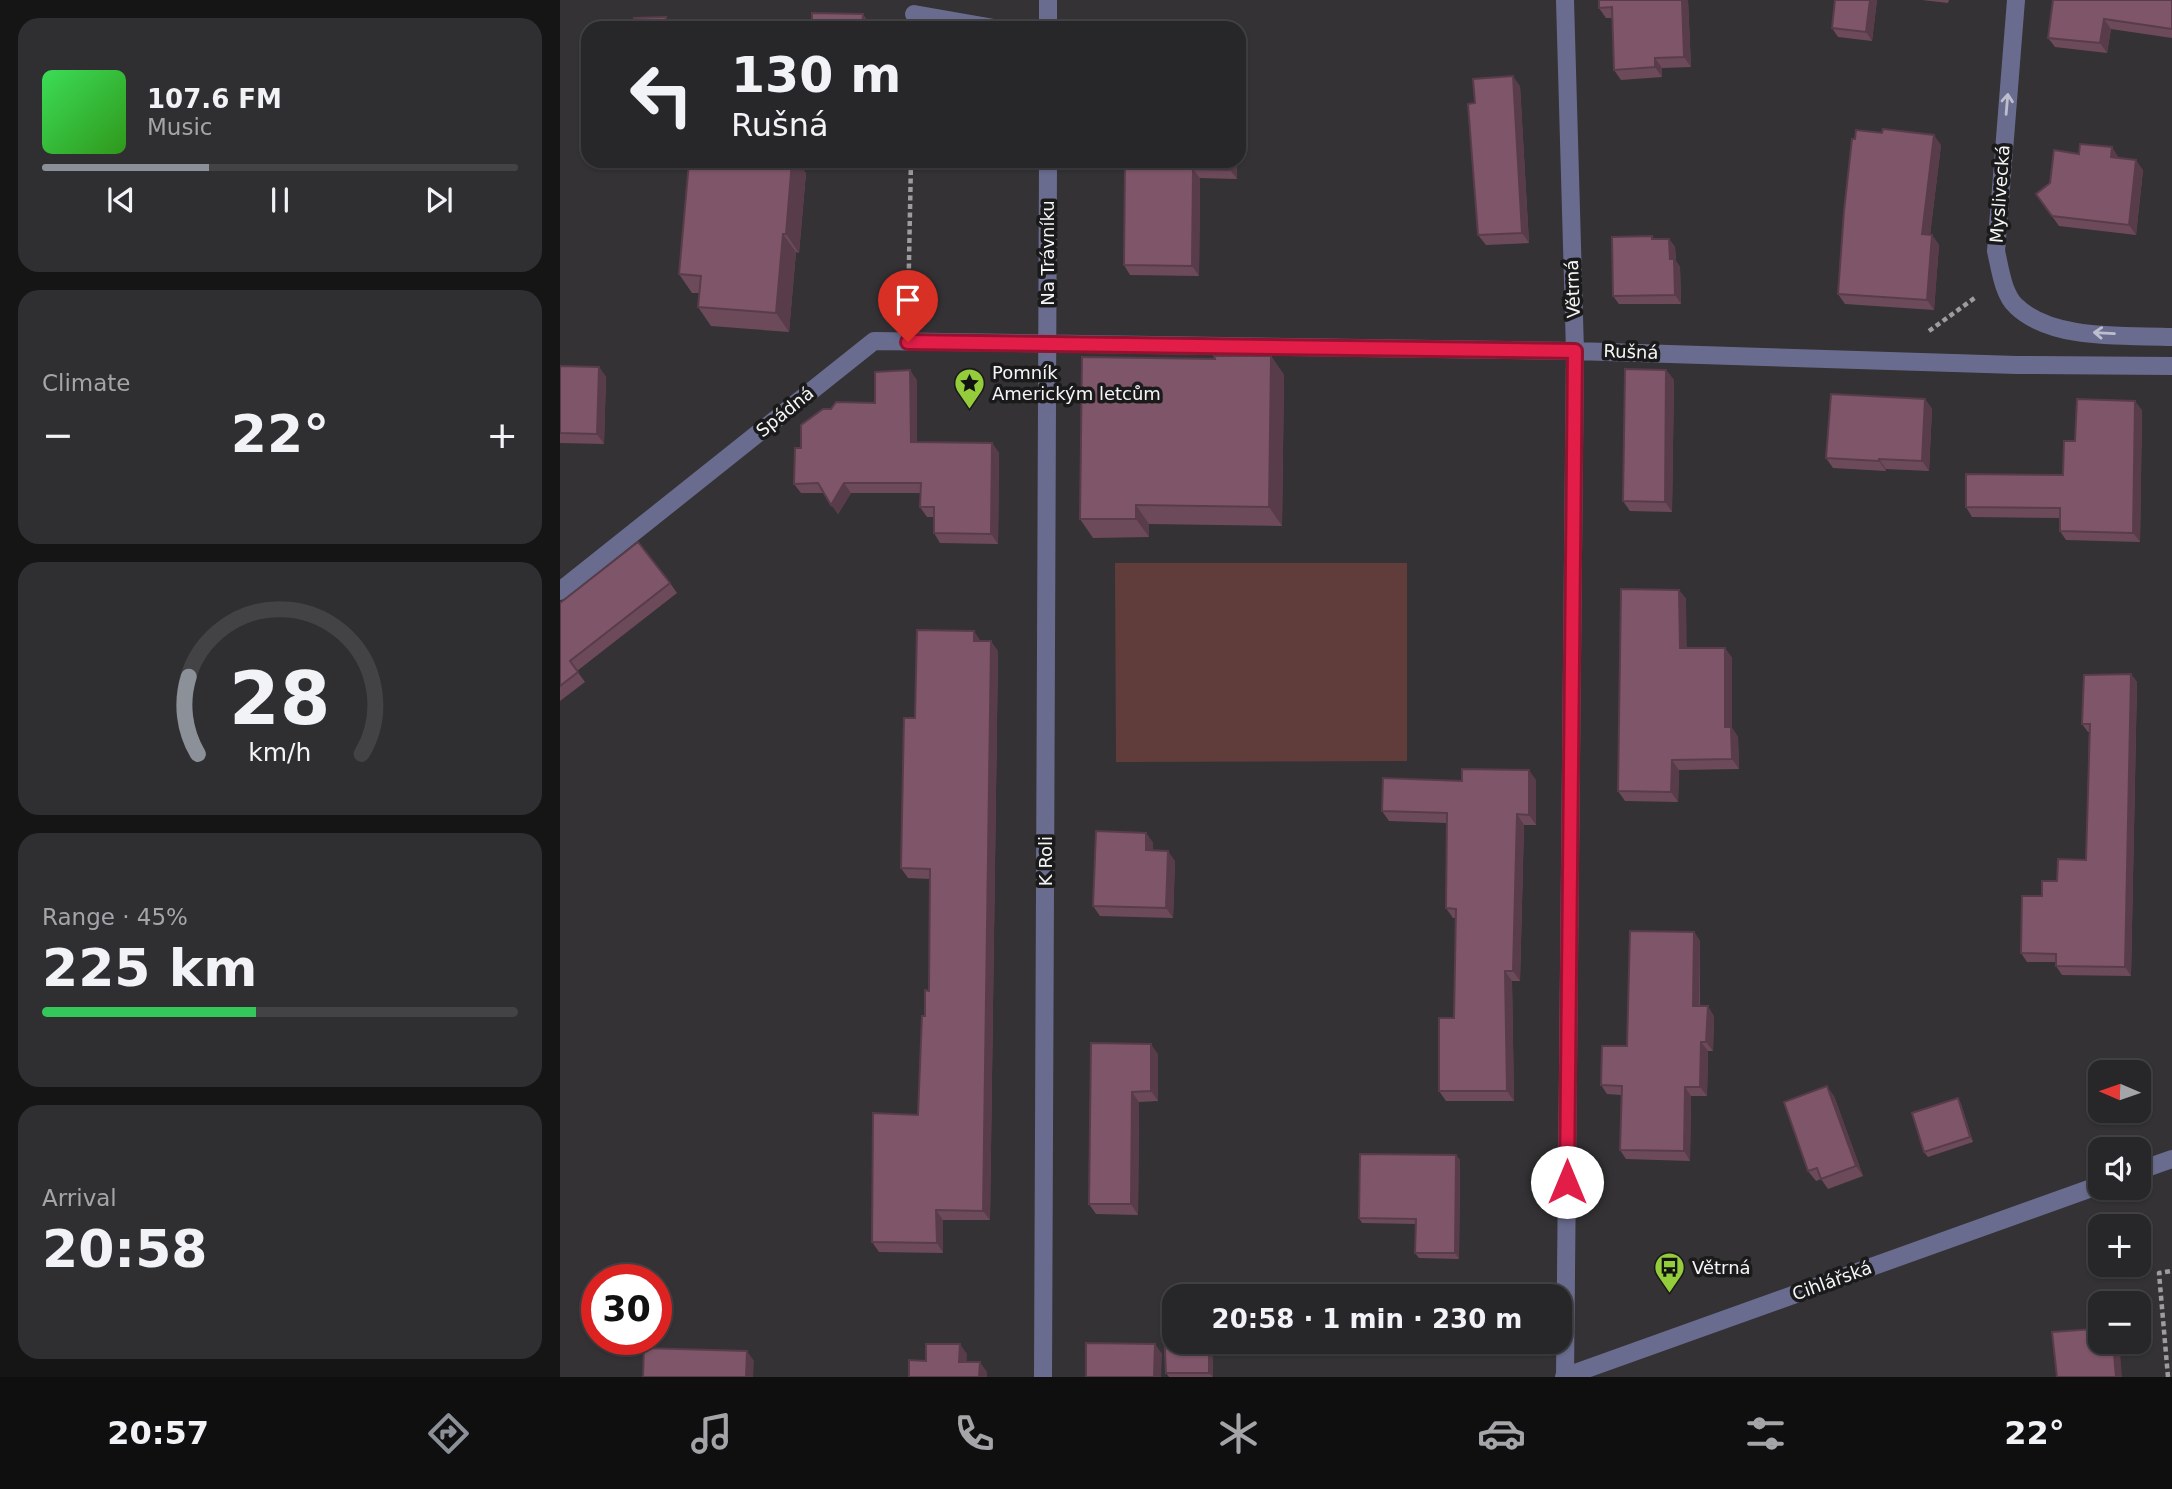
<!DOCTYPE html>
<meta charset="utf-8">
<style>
body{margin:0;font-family:"DejaVu Sans",sans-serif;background:#2f2e30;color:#f1f3f6;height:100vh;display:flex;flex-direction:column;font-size:26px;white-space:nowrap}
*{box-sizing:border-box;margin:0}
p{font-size:23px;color:#a4a5a8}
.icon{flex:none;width:38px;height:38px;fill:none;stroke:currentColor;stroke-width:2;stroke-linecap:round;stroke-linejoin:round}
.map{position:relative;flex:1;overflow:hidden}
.side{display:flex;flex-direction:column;gap:18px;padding:18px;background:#151516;width:560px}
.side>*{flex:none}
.banner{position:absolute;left:21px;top:21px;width:665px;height:147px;border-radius:21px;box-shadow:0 2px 5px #0004,0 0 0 2px #434345;background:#272628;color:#f1f3f6;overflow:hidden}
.needle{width:46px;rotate:272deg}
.buttons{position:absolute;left:1528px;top:1060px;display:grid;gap:14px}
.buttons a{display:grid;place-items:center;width:63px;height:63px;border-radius:14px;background:#272628;box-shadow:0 2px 5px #0004,0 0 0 2px #434345;font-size:35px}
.speed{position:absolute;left:21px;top:1264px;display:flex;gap:14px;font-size:35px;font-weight:700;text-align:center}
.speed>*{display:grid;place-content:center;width:91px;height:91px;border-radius:50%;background:#272628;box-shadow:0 2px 5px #0004,0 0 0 2px #434345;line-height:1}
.speed .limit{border:10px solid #d22;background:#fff;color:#111}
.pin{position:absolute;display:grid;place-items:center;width:60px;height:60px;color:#fff;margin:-72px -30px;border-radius:50% 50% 50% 0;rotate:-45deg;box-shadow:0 0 7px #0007}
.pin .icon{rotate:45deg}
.me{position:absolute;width:77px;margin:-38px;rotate:0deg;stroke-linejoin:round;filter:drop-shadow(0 0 5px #0008)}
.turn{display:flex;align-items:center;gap:24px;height:147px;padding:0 35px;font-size:32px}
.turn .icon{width:91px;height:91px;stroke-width:2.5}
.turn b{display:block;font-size:49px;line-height:60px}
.big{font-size:52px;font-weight:700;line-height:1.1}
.side .card{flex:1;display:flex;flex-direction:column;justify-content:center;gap:10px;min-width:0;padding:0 24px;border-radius:21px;background:#2f2e30}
.side .dial{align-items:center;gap:0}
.dial svg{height:182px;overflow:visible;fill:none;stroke:#434345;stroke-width:7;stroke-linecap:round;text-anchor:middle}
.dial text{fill:#f1f3f6;stroke:none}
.song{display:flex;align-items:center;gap:21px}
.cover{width:84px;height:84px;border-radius:10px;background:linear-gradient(135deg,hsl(130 70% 55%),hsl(110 70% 35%))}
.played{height:7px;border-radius:4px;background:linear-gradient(90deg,#8c9099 35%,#434345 35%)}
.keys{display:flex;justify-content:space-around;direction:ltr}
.heat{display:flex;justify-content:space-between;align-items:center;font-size:38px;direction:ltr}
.charge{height:10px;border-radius:5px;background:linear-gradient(90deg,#34c759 45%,#434345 0)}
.trip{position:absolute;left:602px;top:1284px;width:410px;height:70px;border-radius:21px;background:#272628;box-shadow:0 2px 5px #0004,0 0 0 2px #434345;font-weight:700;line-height:70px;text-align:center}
.tab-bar{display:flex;height:112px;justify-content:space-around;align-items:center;background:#100f10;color:#a4a5a8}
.tab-bar .icon{width:49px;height:49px}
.tab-bar .selected{color:#8c9099}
.tab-bar b{font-size:32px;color:#f1f3f6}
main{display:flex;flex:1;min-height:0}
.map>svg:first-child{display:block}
.green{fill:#603d3b}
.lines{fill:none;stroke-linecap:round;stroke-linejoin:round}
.path{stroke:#9d9c9e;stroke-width:4.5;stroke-dasharray:5 3.5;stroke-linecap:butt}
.service{stroke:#6a6c8f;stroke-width:18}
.minor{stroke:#6a6c8f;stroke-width:18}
.wall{fill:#6d4a5a}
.shaded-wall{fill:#593c4a}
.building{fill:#7f5669;stroke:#593c4a;stroke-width:2}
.oneway{stroke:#bdbecd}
.route-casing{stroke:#92132f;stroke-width:18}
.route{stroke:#e11d48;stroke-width:12}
.labels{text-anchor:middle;stroke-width:7;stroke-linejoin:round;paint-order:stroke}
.street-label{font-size:18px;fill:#f5f4f6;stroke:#1b1a1b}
.poi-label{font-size:18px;fill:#f5f4f6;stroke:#1b1a1b;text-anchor:start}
</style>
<main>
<section class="side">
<div class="card">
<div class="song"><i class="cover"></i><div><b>107.6 FM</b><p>Music</p></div></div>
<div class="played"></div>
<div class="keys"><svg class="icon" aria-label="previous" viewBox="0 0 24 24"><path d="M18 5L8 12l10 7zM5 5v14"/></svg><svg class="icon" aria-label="pause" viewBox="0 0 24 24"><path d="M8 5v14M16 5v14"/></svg><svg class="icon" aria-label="next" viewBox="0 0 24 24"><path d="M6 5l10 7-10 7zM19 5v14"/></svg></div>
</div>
<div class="card"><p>Climate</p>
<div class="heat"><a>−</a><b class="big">22°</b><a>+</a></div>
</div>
<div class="card dial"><svg viewBox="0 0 100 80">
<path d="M14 69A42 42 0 1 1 86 69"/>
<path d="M14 69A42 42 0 0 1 10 35" stroke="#8c9099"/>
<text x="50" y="56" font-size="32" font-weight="700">28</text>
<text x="50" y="72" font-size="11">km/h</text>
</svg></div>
<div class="card"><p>Range · 45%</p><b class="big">225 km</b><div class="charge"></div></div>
<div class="card"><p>Arrival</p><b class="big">20:58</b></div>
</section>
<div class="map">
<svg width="1612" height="1377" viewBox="0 0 1612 1377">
<rect width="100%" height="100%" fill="#343235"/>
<!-- green -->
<path class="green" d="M555 563H847V761L556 762Z"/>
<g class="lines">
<!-- path -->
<path class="path" d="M348 311 351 161
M1369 331 1416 297
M1608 1377 1599 1273 1612 1271"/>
<!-- service -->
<path class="service" d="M354 14 434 28"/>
<!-- minor -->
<path class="minor" d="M1005 0 1015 351 1005 1377
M1456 0 1436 251C1440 268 1443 294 1456 306 1492 341 1565 335 1612 337
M488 28V0
M0 591 314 341 1015 351 1457 365 1612 366
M1578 1171 1612 1159
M483 1377 488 161
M1004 1377 1540 1185"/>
</g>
<!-- wall -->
<path class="wall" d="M1128 0 1131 67 1102 68V77L1061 80 1054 70 1052 18H1046L1039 8Z
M1317 0 1312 41 1278 37 1272 28Z
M1362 0H1389L1388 3Z
M1493 0H1612V38L1551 29 1547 53 1495 47 1488 38Z
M960 86 969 243 926 245 918 235 915 103Z
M1381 145 1370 235H1372L1379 245 1374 310 1285 304 1278 294Z
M1559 158 1583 170 1576 235 1499 226 1476 194Z
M565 161H677V179L640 178 639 276 570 275 564 265Z
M246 173 239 253 236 252 229 332 151 326 138 307 139 293H132L119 274Z
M1094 239H1109L1115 247 1116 261 1120 267 1121 304H1059L1053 296Z
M711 356 724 375 722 526 589 524V537L533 538 520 519 655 359Z
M0 366 39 367 46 377 44 444 0 443Z
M1106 370 1114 380 1112 512 1070 511 1063 501Z
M357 380V442L432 443 439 453 438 544 380 543 374 533V517H367L360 507 361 493H291L278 514 264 493H241L234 484 271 409 315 403Z
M1365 399 1372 409 1369 471 1326 469V471L1273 468 1266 458Z
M1582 410 1580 542 1506 540 1500 531V518L1412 517 1406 507 1503 475 1515 441Z
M110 583 117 593 17 671 25 682 0 701V603Z
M1119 590 1126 599V648H1165L1172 658V728L1178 737 1179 769 1119 770 1118 802 1065 801 1058 791Z
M420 641 438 651 430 1220H383V1253L319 1252 312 1242 358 1115 365 1016 369 991 370 879 348 878 341 868 355 718Z
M1571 674 1577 682 1571 976 1502 975 1496 966V962H1467L1461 953 1497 881 1526 860 1529 732H1528L1522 724Z
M976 780V825H964L960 981H952L954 1101H886L879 1091 894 1018 896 918H893L886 908 887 823 829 821 822 811 902 781Z
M586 833 593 843V851L615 861 613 918 540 916 533 906Z
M1134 932 1140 941V1006L1154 1016 1153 1051H1148L1147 1096H1131L1130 1161 1066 1159 1060 1150 1061 1095 1047 1094 1041 1085 1067 1046Z
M531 1043 598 1054V1101L579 1102 578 1215 536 1214 529 1204Z
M1274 1096 1303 1176 1268 1189 1261 1179 1256 1181 1248 1171Z
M1398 1098 1401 1104 1413 1142 1368 1157 1364 1152Z
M896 1155 900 1160 899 1259 859 1258 855 1253 856 1224 802 1223 799 1218Z
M614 1342H652L653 1377H609L606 1373Z"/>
<!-- shaded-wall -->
<path class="shaded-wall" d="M1122 0H1128L1131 67 1124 57Z
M1310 0H1317L1312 41 1306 32Z
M303 14 310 24V28H302Z
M106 17 109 23V28H106Z
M1544 19 1551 29 1547 53 1540 43Z
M1095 58 1102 68V77L1095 67Z
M953 76 960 86 969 243 962 233Z
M1374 135 1381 145 1369 244 1362 234Z
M1552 147 1559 158 1558 167 1551 157Z
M1576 160 1583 170 1576 235 1569 225Z
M232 161H238L246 173 239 253 226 234Z
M670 161H677V179L670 170Z
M633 169 640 178 639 276 632 266Z
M223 234 236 252 229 332 216 313Z
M1372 235 1379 245 1374 310 1367 300Z
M1109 239 1115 247 1116 261 1120 267 1121 304 1115 295 1110 259Z
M711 356 724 375 722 526 709 507Z
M39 367 46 377 44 444 37 434Z
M350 370 357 380V452L351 442Z
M1106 370 1114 380 1112 512 1105 502Z
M1365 399 1372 409 1369 471 1362 461Z
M1575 401 1582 410 1580 542 1573 533Z
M432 443 439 453 438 544 431 534Z
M1319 459 1326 469V471L1319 461Z
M284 483 291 493 278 514 271 505Z
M576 505 589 524V537L576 519Z
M1119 590 1126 599 1127 658 1120 648Z
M414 631 420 640 421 651 414 641Z
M431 641 438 651 430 1220 423 1211Z
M1165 648 1172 658V728L1178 737 1179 769 1172 759 1165 727Z
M1571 674 1577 682 1571 976 1565 967Z
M1112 760 1119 770 1118 802 1111 792Z
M969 770 976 780V825L969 815Z
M957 814 964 825 960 981 953 971Z
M586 833 593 843V860L586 850Z
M608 851 615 861 613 918 606 908Z
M1134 932 1140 941 1139 1015 1133 1006Z
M945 971 952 981 954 1101 947 1091Z
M1148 1006 1154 1016 1153 1051 1146 1042Z
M1141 1042 1148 1051 1147 1096 1140 1087Z
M591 1044 598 1054V1101L591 1091Z
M1267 1086 1274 1096 1303 1176 1296 1166Z
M1125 1087 1131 1096 1130 1161 1124 1151Z
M572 1092 579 1102 578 1215 571 1204Z
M1398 1098 1401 1104 1413 1142 1410 1137Z
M896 1155 900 1160 899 1259 895 1253Z
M376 1210 383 1220V1253L377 1243Z
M1534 1329 1540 1337 1542 1354 1535 1344Z
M649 1342H652L653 1377 649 1373Z
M1553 1342 1560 1352 1562 1377H1556Z
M400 1344 407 1354 406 1372 399 1362Z
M595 1344 602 1354 601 1377H594Z
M187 1351 194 1361 193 1377H186Z
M420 1362 427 1372V1377H419Z"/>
<!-- building -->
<path class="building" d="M1039 0H1122L1124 57 1095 58V67L1054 70 1052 7 1039 8Z
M1275 0H1310L1306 32 1272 28Z
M1493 0H1612V29L1544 19 1540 43 1488 38Z
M252 13 303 14 302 28H252Z
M106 17V28H74V18Z
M953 76 962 233 918 235 908 104 915 103 913 79Z
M1323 129 1374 135 1362 234 1372 235 1367 300 1278 294 1284 211 1292 139H1295L1296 130 1322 133Z
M1520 144 1552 147 1551 157 1576 160 1569 225 1492 216 1476 194 1490 183 1494 150 1519 154Z
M151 161H232L226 234H223L216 313 138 307 141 276 119 274 129 162 151 164Z
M565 161H670V170L633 169 632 266 564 265Z
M1092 236V239H1109L1110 259H1114L1115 295 1053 296 1052 237Z
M654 356H711L709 507 576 505V519H520L522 357 655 359Z
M0 366 39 367 37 434 0 433Z
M1065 369 1106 370 1105 502 1063 501Z
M350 370 351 442 432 443 431 534 374 533V507H360L361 483H284L271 505 258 483 234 484 235 448H241V425L263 409H271L276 402 315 403V372Z
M1271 394 1365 399 1362 461 1319 459V461L1266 458Z
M1517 399 1575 401 1573 533 1500 531V508L1406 507V474L1503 475 1504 441H1515Z
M78 542 110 583 10 661 18 672 0 686V603Z
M1061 589 1119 590 1120 648H1165V727H1171L1172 759 1112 760 1111 792 1058 791Z
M357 630 414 631V641H431L423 1211 376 1210 377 1243 312 1242 313 1113 358 1115 362 1016H365V990L369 991 370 869 341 868 344 718H355Z
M1571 674 1565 967 1496 966V954L1461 953 1462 896H1482V881H1497L1498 859 1526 860 1530 724H1522L1524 675Z
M902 769 969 770V815L957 814 953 971H945L947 1091H879V1018H894L896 909 886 908 887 813 822 811 823 778 902 781Z
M536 831 586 833V850L608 851 606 908 533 906Z
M1070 931 1134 932 1133 1006H1148L1146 1042H1141L1140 1087H1125L1124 1151 1060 1150 1062 1086 1041 1085 1042 1046H1067Z
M531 1043 591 1044V1091L572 1092 571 1204H529Z
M1267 1086 1296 1166 1261 1179 1257 1168 1248 1171 1224 1102Z
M1398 1098 1410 1137 1364 1152 1352 1113Z
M800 1154 896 1155 895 1253H855L856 1219 799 1218Z
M604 1329H614V1342H649V1373H606Z
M1534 1329 1535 1344 1553 1342 1556 1377H1497L1492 1332Z
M526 1343 595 1344 594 1377H526Z
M366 1344H400L399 1362H420L419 1377H349V1360L366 1361Z
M84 1348 187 1351 186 1377H83Z"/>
<!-- one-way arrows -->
<defs><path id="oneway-shaft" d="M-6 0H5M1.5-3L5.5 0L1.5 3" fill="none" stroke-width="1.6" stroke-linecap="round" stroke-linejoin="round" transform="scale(1.75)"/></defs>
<g class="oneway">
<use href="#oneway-shaft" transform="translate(1447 104) rotate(-85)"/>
<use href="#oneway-shaft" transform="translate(1544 333) rotate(-177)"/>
</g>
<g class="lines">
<defs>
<path id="route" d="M348 342 1015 351 1007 1182"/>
</defs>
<!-- route casing -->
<use href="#route" class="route-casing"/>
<!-- route -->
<use href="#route" class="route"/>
</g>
<!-- icons -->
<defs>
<symbol id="sight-pin" viewBox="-11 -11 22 30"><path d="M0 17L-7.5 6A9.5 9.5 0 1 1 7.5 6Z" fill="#95cc3b" stroke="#1b1a1b"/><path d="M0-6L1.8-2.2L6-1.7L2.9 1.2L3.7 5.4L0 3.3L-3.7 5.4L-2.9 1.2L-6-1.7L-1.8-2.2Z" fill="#111"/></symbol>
<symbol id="bus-pin" viewBox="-11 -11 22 30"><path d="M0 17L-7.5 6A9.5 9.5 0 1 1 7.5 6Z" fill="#95cc3b" stroke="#1b1a1b"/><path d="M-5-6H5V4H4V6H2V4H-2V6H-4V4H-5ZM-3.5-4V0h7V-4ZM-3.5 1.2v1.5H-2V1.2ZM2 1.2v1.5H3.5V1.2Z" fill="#111"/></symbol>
</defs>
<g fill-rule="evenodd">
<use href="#sight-pin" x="392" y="366" width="35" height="47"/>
<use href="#bus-pin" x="1092" y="1250" width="35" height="47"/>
</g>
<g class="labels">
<!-- street labels -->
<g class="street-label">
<text transform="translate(1440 194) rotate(-86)" y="6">Myslivecká</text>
<text transform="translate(488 253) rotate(-90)" y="6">Na Trávníku</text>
<text transform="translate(1013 289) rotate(-92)" y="6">Větrná</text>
<text transform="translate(1071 352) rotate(2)" y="6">Rušná</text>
<text transform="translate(225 412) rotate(-39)" y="6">Spádná</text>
<text transform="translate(486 861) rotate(-90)" y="6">K Roli</text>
<text transform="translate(1272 1281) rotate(-20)" y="6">Cihlářská</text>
</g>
<!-- poi labels -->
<g class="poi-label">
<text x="432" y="379">Pomník<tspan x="432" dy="21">Americkým letcům</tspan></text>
<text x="1132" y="1274">Větrná</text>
</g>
</g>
</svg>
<div class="buttons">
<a><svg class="needle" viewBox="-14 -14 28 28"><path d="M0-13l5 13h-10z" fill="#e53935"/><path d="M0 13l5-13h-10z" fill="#a4a5a8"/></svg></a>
<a><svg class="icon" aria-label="sound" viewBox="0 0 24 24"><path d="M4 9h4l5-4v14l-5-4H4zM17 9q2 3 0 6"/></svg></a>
<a>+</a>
<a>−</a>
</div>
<div class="speed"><div class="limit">30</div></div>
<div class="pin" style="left:348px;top:342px;background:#d93025"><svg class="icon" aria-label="arrive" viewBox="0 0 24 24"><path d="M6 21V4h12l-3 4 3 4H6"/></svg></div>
<svg class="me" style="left:1007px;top:1182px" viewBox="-20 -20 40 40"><circle r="19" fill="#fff"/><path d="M0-13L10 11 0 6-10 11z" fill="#e11d48"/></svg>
<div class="trip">20:58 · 1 min · 230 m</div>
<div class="banner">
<div class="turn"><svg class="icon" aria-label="left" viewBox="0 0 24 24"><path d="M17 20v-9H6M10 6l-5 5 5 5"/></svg><div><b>130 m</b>Rušná</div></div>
</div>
</div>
</main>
<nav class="tab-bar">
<b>20:57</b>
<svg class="icon selected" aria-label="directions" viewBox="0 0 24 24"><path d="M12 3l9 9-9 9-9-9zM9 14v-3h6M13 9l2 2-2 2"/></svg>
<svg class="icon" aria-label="music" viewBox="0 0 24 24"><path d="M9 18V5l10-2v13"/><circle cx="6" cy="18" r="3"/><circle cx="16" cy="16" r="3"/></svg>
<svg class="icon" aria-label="phone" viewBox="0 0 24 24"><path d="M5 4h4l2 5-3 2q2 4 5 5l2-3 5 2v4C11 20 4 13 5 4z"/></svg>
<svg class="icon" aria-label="climate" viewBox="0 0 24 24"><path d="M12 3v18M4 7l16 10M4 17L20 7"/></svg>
<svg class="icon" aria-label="car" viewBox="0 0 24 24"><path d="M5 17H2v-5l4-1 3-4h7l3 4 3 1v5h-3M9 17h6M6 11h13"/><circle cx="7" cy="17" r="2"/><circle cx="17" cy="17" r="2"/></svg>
<svg class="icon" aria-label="filters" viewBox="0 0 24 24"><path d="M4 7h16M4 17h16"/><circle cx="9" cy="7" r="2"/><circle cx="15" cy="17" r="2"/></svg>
<b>22°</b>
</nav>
